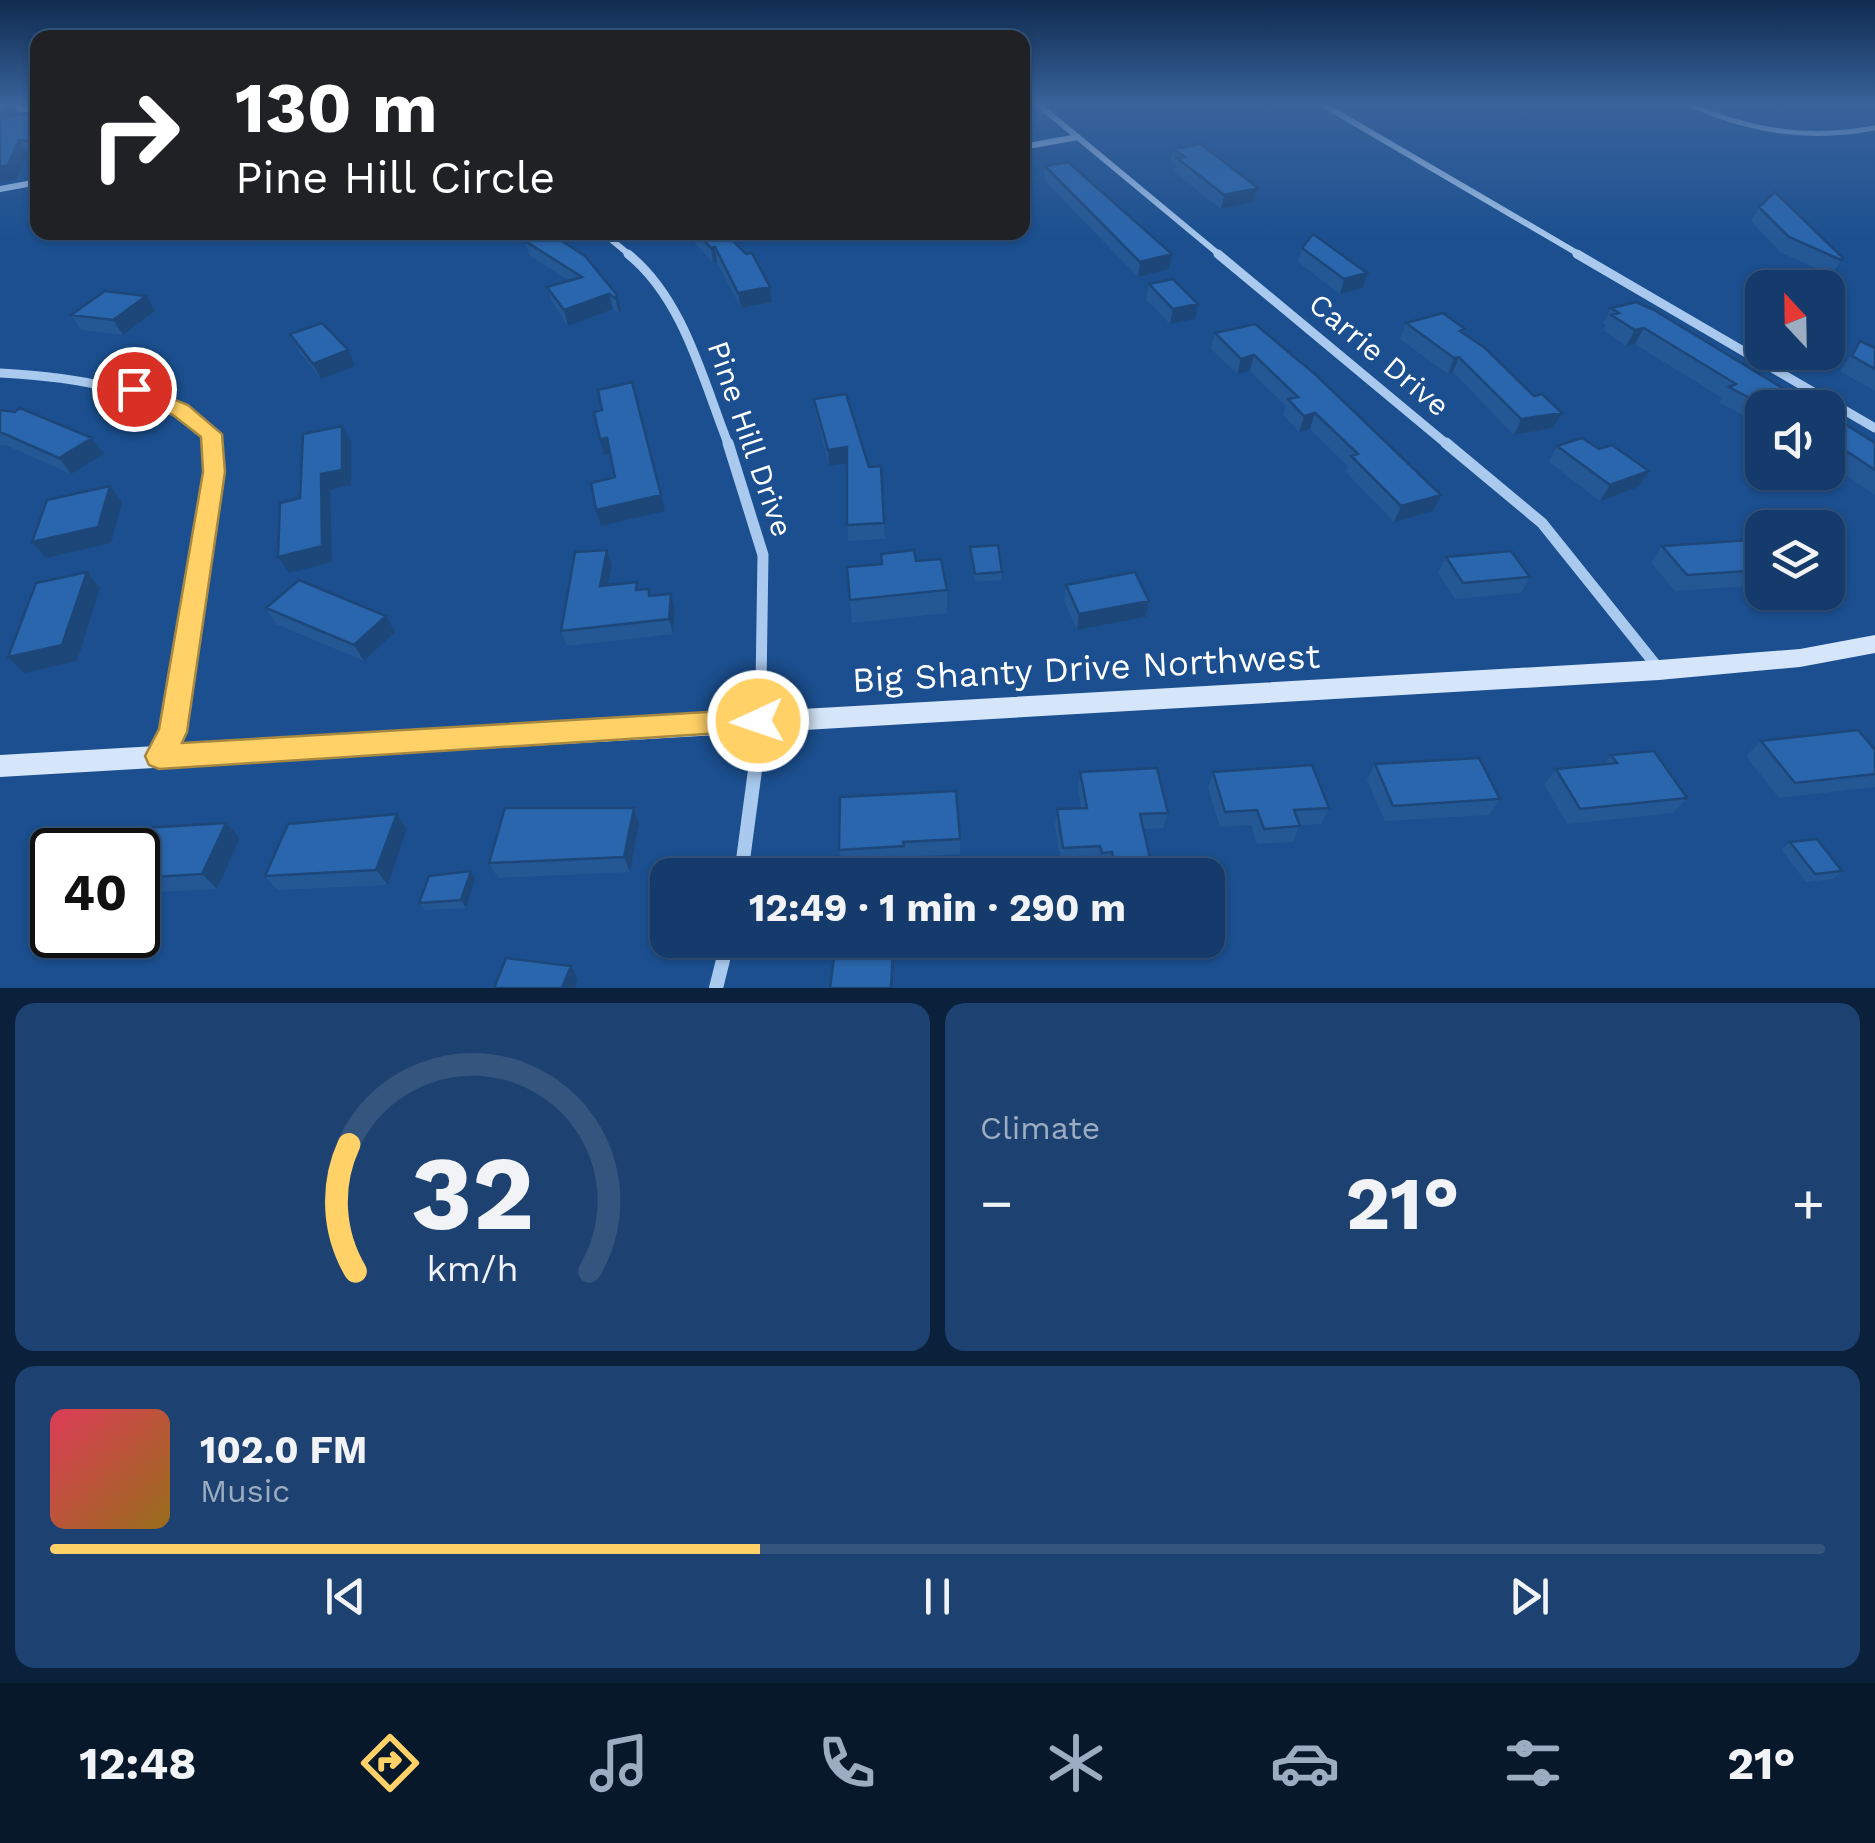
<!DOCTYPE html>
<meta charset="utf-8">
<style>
body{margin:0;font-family:"Work Sans",sans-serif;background:#1d4271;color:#f1f3f6;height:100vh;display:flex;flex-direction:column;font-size:38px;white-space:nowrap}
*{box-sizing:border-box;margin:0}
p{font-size:32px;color:#9dadc1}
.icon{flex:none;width:55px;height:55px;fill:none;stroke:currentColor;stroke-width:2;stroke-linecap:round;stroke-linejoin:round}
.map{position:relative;height:988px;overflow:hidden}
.panel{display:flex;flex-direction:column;gap:15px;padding:15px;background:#0b203b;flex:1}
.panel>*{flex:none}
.hud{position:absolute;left:30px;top:30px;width:1000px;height:210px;border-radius:20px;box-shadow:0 2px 8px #0004,0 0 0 2px #33557e;background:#202124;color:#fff;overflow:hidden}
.needle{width:65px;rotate:338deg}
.controls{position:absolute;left:1745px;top:270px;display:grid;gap:20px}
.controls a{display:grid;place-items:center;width:100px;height:100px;border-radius:20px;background:#143b6b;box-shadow:0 2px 8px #0004,0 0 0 2px #33557e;font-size:50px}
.speed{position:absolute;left:30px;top:828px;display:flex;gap:20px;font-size:50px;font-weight:700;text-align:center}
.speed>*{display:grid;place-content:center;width:130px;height:130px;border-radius:50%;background:#143b6b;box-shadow:0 2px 8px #0004,0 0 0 2px #33557e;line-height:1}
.speed .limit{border:5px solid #111;border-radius:15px;background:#fff;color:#111}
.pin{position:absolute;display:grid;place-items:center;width:85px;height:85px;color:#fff;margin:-42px;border:5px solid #fff;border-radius:50%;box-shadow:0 2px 10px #0007}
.me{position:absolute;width:110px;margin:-55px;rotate:267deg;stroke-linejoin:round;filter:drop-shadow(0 0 8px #0008)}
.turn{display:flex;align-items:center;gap:35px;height:210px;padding:0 40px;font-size:45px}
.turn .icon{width:130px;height:130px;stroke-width:2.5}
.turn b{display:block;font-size:70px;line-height:85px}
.big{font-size:75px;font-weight:700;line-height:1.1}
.panel .card{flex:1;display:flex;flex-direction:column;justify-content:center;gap:15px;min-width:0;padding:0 35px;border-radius:20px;background:#1d4271}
.panel .dial{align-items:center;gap:0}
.dial svg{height:260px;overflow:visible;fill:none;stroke:#33557e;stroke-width:7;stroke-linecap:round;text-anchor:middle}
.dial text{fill:#f1f3f6;stroke:none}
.song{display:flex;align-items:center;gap:30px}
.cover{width:120px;height:120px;border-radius:15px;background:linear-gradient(135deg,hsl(350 70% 55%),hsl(40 70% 35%))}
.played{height:10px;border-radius:5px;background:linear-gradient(90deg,#ffd166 40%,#33557e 40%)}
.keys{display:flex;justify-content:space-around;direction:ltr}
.heat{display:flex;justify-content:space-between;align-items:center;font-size:55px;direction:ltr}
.panel .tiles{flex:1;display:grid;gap:15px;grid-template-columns:1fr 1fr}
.card:last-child{grid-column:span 2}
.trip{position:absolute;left:650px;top:858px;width:575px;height:100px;border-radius:20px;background:#143b6b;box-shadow:0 2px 8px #0004,0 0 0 2px #33557e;font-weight:700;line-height:100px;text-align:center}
.dock{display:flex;height:160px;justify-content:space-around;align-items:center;background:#08182b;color:#9dadc1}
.dock .icon{width:70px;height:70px}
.dock .on{color:#ffd166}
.dock b{font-size:45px;color:#f1f3f6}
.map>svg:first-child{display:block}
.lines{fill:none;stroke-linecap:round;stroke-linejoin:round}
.stream{stroke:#9cc4f0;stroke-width:5}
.street-far3{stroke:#a9c9ee;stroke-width:6}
.street-far2{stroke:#a9c9ee;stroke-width:9}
.street-far1{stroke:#a9c9ee;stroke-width:11}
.street{stroke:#a9c9ee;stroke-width:14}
.secondary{fill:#d6e6fa;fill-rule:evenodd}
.wall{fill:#245895}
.shaded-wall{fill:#1d4779}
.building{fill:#2a66ad;stroke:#1d4779;stroke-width:2.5}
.route{fill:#ffd166;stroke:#a68842;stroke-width:2.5}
.labels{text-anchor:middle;stroke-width:10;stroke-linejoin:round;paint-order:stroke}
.street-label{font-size:30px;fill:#fff;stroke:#1b4f8f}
.near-street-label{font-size:35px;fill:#fff;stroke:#1b4f8f}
</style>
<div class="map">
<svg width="1875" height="988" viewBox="0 0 1875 988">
<rect width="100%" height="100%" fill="#1b4f8f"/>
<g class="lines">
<!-- stream -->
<path class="stream" d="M1691 105C1752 132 1810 140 1875 128"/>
<!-- street-far3 -->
<path class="street-far3" d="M1039 105 1221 256
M1324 105 1582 256
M0 107 38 110
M1022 147 1078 137
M0 189 38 182
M602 232 631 256"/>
<!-- street-far2 -->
<path class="street-far2" d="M628 254C684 299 703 381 729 446
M1218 254 1449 446
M1577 254 1875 428
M0 373C79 377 145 388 211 434L212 446"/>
<!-- street-far1 -->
<path class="street-far1" d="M728 443 763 555 761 686
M1446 443 1542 523 1659 669
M180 686 214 472 212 443"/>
<!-- street -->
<path class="street" d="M160 756 173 732 181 683
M741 875 757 755 761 683
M716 988 728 940"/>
<!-- secondary -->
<path class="secondary" d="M1875 635V653L1800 667 1659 680 0 777V755L1659 660 1800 649Z"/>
</g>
<!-- wall -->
<path class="wall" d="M13 105 19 115 38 112V155L28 154 17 179Z
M1173 149 1258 188 1254 202 1221 209 1174 172 1176 165 1171 162Z
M1045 166 1169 269 1138 277 1044 180Z
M1759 207 1843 258 1831 275 1780 252 1751 221Z
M685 232H724L770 287 772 302 741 308 717 262 713 263Z
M525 241 617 295 621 310 619 313 613 309 568 326 552 302 547 287 569 281 530 256Z
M1302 248 1363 288 1340 294 1298 262Z
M1149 284 1195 319 1170 324 1146 299Z
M1611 308 1781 393 1799 408H1762V426L1719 402 1722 398 1635 344 1626 346 1603 330 1606 325 1603 323Z
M155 311 123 335 81 330 71 315Z
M1406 323 1465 329 1464 333 1534 396 1562 413 1553 428 1514 435 1453 372 1448 374 1400 339Z
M1255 324 1433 511 1394 522 1346 472 1348 466 1310 429 1299 432 1283 415 1286 406 1250 371 1237 374 1211 349 1215 333Z
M290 334 348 350 355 366 321 379 298 350Z
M1860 341 1875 348V391L1840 371Z
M814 399 869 467 881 466 885 539 848 541 847 463 829 466 816 414Z
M0 410 92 438 104 454 71 474 8 446 0 445Z
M1828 426 1875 443V495L1828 463Z
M1557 446 1649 471 1639 487 1600 501 1549 462Z
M1662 546 1762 553V585L1675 591 1651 562Z
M970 547 1002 572 1001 580 975 582 970 555Z
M607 550 612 565 608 585 637 582 639 590 649 589 651 596 675 609 673 634 567 646 561 631Z
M1446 557 1530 577 1521 593 1455 599 1438 573Z
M916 561 947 590V613L852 623 847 567Z
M1066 585 1149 601 1146 617 1077 630 1064 601Z
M266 608 395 632 364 661 276 624Z
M1761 741 1875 750V787L1779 798 1746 756Z
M1611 755 1687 798 1673 813 1568 824 1544 785 1556 769 1604 764Z
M1375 764 1500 799 1489 815 1385 821 1367 780Z
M1080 772 1168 813 1163 828 1144 829 1151 863 1147 875H1110L1109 867 1099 868 1097 860 1061 862 1055 825 1057 809 1081 808 1078 787Z
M1213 772 1329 808 1321 824 1299 825 1293 842 1257 844 1251 825 1220 827 1208 788Z
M840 797 960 839V854L904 857V861L841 865 839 850Z
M634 808 639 823 630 872 498 878 489 863Z
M226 823 240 838 217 889 138 893V850Z
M407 829 388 885 278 890 265 876Z
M1790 842 1842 871 1833 879 1806 882 1782 850Z
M475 879 466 908 425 910 419 903Z"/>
<!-- shaded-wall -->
<path class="shaded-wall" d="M7 105H13L19 115 0 127V109Z
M19 140 28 154 17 179 0 182V167Z
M1258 188 1254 202 1221 209 1224 195Z
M715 247 717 262 713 263 711 248Z
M1172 254 1169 269 1138 277 1140 262Z
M1367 273 1363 288 1340 294 1344 279Z
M770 287 772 302 741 308 738 293Z
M609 294 613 309 568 326 564 310Z
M617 295 621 310 619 313 615 298Z
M146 296 155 311 123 335 113 320Z
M1198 304 1195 319 1170 324 1173 309Z
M1644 328 1635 344 1626 346 1635 330Z
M348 350 355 366 321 379 313 364Z
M1254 355 1250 371 1237 374 1241 359Z
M1459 357 1453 372 1448 374 1454 358Z
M1315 413 1310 429 1299 432 1304 416Z
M1562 413 1553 428 1514 435 1521 419Z
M342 426 351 441V485L330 490 332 562 289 573 278 557 321 474Z
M92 438 104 454 71 474 59 458Z
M607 438 611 453 604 455 600 439Z
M847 447 848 463 829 466 828 450Z
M1649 471 1639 487 1600 501 1610 485Z
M110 486 122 502 111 543 46 558 32 542Z
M661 495 665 511 601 526 596 510Z
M1441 495 1433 511 1394 522 1401 506Z
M607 550 612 565 605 600 600 586Z
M87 572 100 588 77 661 24 673 8 657Z
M671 594 675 609 673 634 669 619Z
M1149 601 1146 617 1077 630 1079 614Z
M386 616 395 632 364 661 354 645Z
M634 808 639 823 630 872 624 857Z
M397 814 407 829 388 885 376 870Z
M226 823 240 838 217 889 202 874Z
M471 871 475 879 466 908 461 900Z
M893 952V988H891Z
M571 966 578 979 575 988H562Z"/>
<!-- building -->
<path class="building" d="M38 112V142L19 140 8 165 0 167V118Z
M1201 144 1258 188 1224 195 1177 158 1185 157 1173 149Z
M1068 162 1172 254 1140 262 1045 166Z
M1775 192 1843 258 1841 260 1789 237 1759 207Z
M548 232 585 256 617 295 615 298 609 294 564 310 547 287 582 277 525 241Z
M696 232H724L746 254 752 253 770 287 738 293 715 247 711 248Z
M1313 234 1367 273 1344 279 1302 248Z
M1173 279 1198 304 1173 309 1149 284Z
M105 291 146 296 113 320 71 315Z
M1636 302 1654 310 1784 389 1778 391 1801 404 1792 408H1768L1729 387 1736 384 1644 328 1635 330 1611 315 1619 313 1611 308Z
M1443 313 1465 329 1460 331 1485 348 1534 396 1542 394 1562 413 1521 419 1459 357 1454 358 1406 323Z
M322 323 348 350 313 364 290 334Z
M1255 324 1316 375 1441 495 1401 506 1351 456 1358 454 1315 413 1304 416 1288 399 1298 397 1254 355 1241 359 1215 333Z
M1860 341 1875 348V369L1852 356Z
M632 382 661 495 596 510 591 483 615 477 607 438 600 439 594 412 602 410 598 390Z
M846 394 869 467 881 466 884 523 847 525V447L828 450 814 399Z
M20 408 92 438 59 458 0 432V410L15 412Z
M1840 421 1875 443V470L1828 439V426Z
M342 426V470L321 474 322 546 278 557 280 503 300 498 303 434Z
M1582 438 1599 449 1612 445 1649 471 1610 485 1557 446Z
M110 486 98 527 32 542 47 500Z
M1751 540 1762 553V570L1687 575 1662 546Z
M998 545 1002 572 975 574 970 547Z
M607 550 600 586 637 582 636 590 649 589V596L671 594 669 619 561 631 575 552Z
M914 550 916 561 941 559 947 590 850 600 847 567 882 564 881 554Z
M1511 551 1530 577 1463 583 1446 557Z
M87 572 62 645 8 657 36 583Z
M1135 572 1149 601 1079 614 1066 585Z
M299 580 386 616 354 645 266 608Z
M1858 730 1875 750V774L1795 783 1761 741Z
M1654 751 1687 798 1580 809 1556 769 1617 763 1611 755Z
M1479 758 1500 799 1393 806 1375 764Z
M1312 765 1329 808 1294 810 1300 826 1264 829 1257 810 1225 812 1213 772Z
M1157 768 1168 813 1140 814 1151 863 1115 865 1112 852 1102 853 1100 846 1063 848 1057 809 1087 808 1080 772Z
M956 791 960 839 903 842 904 846 839 850 840 797Z
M505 808H634L624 857 489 863Z
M397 814 376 870 265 876 288 824Z
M226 823 202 874 138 878V850H99L111 830Z
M1817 839 1842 871 1815 874 1790 842Z
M471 871 461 900 419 903 429 876Z
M835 950 893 952 891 988H830Z
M506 958 571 966 562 988H494Z"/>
<!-- sky -->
<linearGradient id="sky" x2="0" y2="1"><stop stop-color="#0f2b4f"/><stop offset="0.43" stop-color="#39639b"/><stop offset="1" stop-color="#39639b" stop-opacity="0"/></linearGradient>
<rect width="1875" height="243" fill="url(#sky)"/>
<!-- route -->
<path class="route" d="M134 383 188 405 222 434 225 472 187 732 182 743 758 709 768 713 772 721 768 730 159 769 149 765 145 756 159 729 203 472 201 437 173 415 127 393 124 389Z"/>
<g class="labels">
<!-- street labels -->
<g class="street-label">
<text transform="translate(1379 355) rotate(40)" y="10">Carrie Drive</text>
<text transform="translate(750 439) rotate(71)" y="10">Pine Hill Drive</text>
</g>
<!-- near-street labels -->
<g class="near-street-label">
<text transform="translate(1086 668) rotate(-3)" y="12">Big Shanty Drive Northwest</text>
</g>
</g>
</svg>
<div class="controls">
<a><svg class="needle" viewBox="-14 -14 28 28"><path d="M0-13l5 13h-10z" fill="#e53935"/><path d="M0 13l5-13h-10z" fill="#9dadc1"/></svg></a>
<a><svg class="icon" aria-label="sound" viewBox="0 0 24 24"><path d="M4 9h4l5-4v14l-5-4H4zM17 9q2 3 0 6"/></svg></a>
<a><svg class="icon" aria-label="layers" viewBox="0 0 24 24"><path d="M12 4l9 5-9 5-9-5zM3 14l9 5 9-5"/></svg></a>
</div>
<div class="speed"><div class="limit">40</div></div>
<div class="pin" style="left:134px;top:389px;background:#d93025"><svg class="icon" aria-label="arrive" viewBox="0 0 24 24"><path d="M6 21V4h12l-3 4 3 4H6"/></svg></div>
<svg class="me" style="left:758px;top:721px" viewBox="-20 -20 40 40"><circle r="17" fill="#ffd166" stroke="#fff" stroke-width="3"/><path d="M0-11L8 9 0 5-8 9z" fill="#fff"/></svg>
<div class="trip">12:49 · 1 min · 290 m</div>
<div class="hud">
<div class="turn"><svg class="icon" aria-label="right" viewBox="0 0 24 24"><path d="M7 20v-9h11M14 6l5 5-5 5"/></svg><div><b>130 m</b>Pine Hill Circle</div></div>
</div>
</div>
<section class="panel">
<div class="tiles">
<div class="card dial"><svg viewBox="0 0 100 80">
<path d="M14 69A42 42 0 1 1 86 69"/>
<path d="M14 69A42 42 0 0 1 12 30" stroke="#ffd166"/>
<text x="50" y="56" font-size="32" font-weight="700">32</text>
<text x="50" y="72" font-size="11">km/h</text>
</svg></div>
<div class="card"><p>Climate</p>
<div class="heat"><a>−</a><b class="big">21°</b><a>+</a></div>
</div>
<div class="card">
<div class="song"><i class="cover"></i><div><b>102.0 FM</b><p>Music</p></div></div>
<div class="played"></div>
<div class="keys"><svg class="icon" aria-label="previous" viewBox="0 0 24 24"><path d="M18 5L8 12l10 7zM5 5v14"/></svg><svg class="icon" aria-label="pause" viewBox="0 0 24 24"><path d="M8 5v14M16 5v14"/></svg><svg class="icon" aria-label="next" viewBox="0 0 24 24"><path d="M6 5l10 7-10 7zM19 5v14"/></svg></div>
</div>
</div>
</section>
<nav class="dock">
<b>12:48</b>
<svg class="icon on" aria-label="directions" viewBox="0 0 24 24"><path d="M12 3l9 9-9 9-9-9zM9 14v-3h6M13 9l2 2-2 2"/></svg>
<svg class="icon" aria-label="music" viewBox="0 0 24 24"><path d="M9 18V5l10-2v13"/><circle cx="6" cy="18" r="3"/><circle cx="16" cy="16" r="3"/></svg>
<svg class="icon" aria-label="phone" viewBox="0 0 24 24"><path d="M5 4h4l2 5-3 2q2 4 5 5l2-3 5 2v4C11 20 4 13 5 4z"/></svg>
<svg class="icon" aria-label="climate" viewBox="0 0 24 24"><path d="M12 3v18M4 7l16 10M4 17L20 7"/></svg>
<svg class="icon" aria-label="car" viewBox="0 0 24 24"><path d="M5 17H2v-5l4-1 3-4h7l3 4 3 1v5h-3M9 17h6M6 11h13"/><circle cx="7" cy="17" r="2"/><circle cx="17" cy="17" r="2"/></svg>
<svg class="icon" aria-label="filters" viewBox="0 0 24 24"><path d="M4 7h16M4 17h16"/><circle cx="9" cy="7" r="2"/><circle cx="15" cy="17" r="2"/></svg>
<b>21°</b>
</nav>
